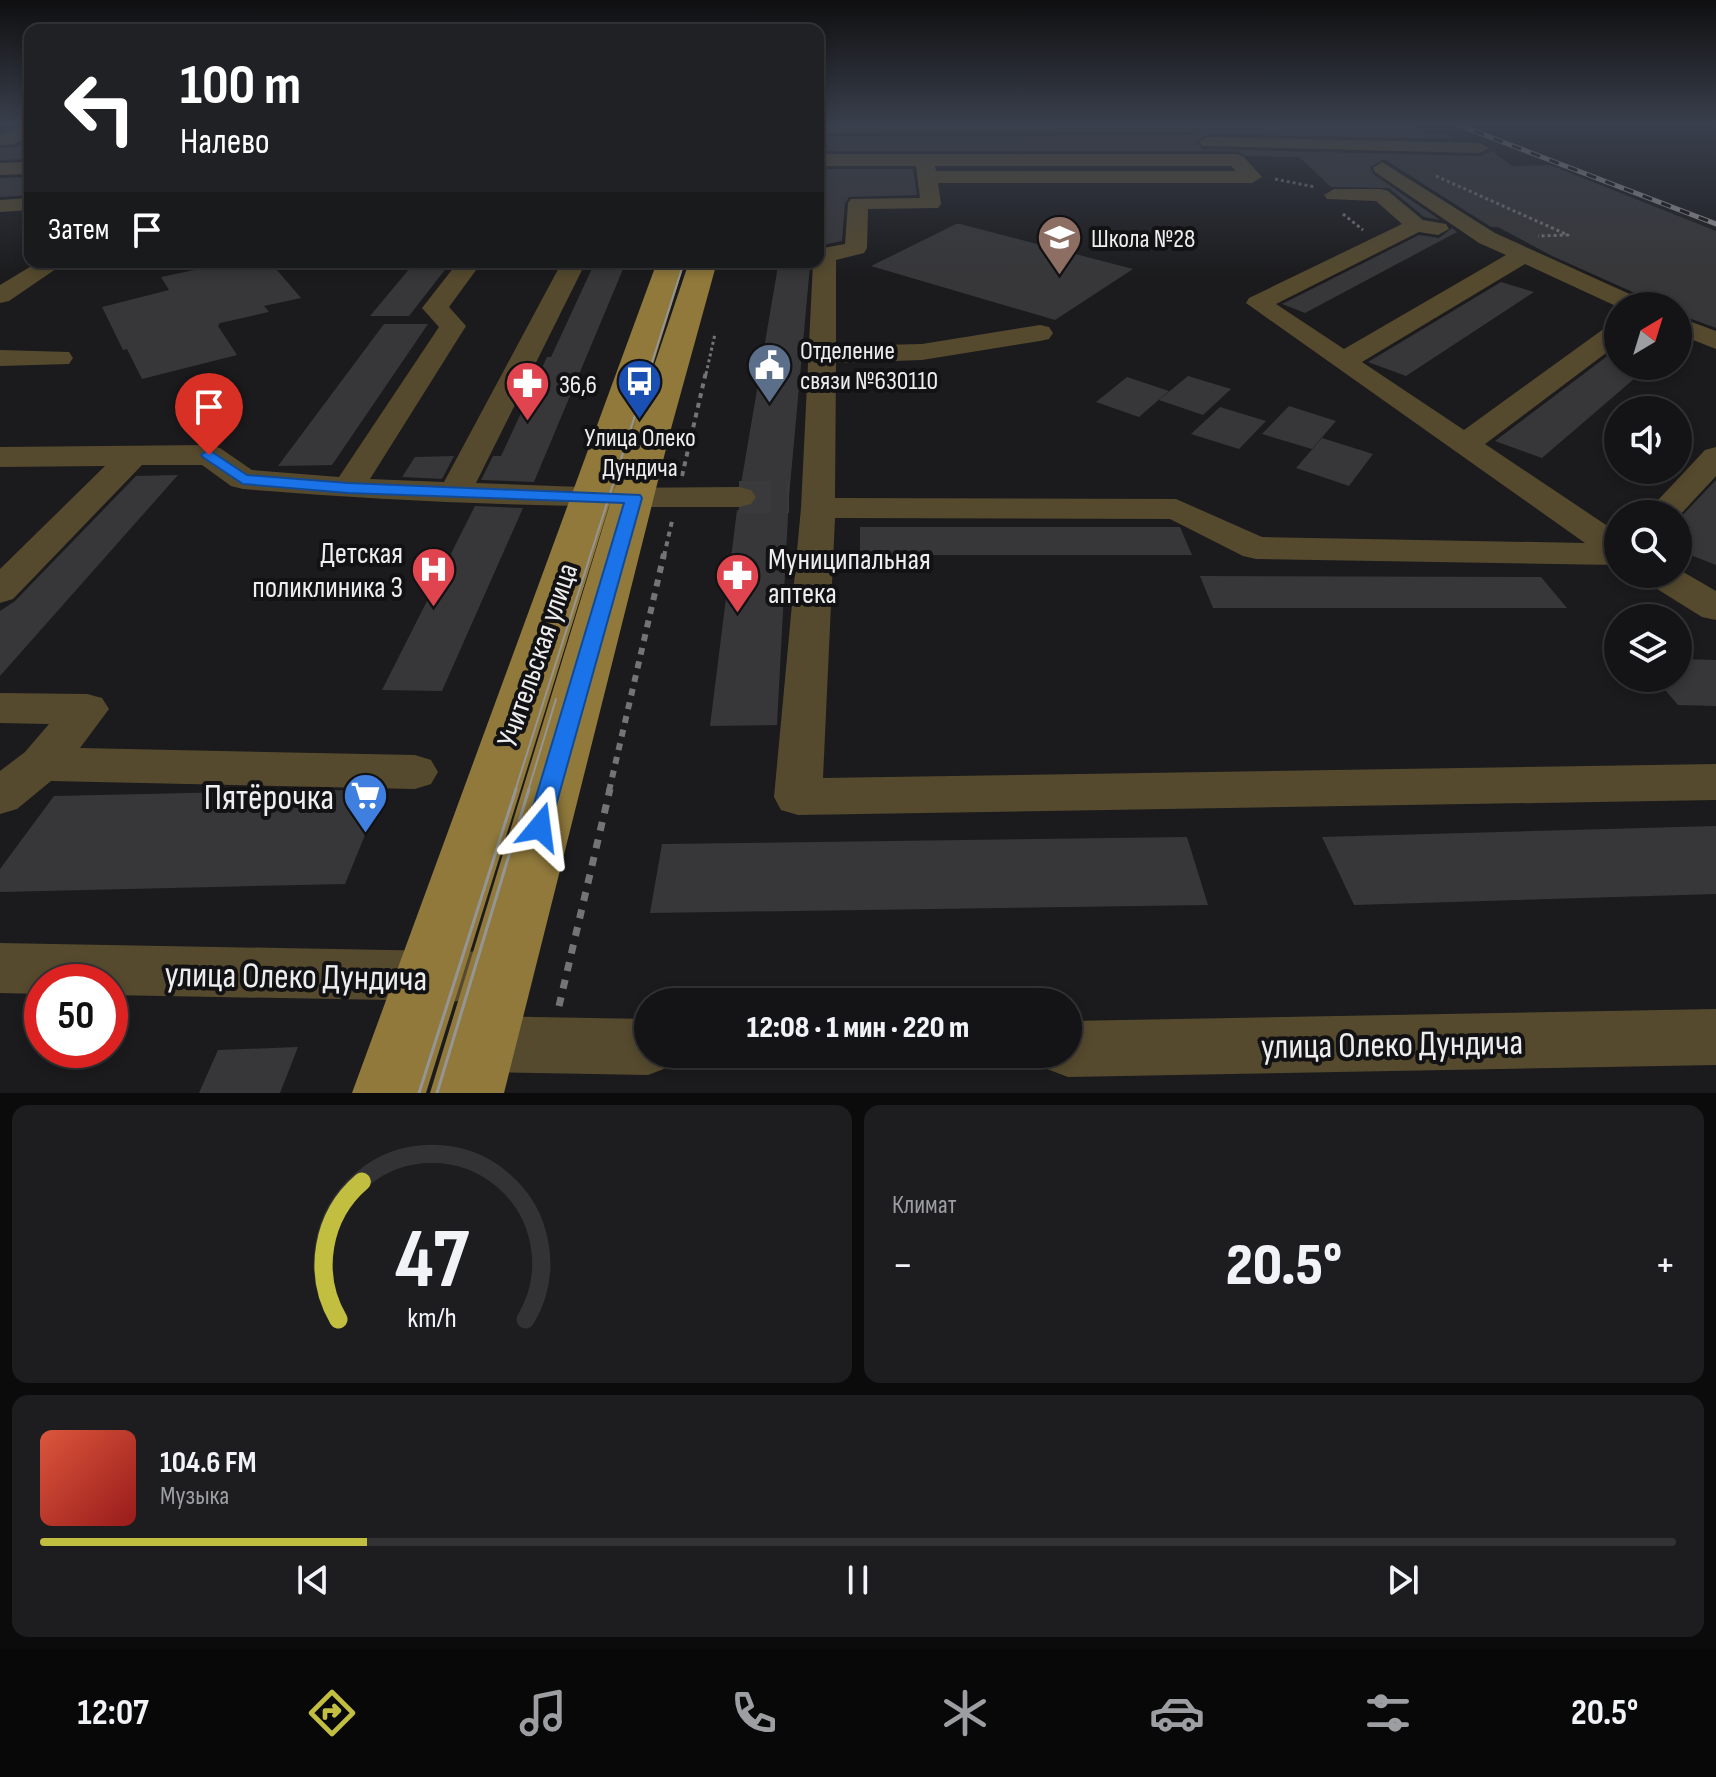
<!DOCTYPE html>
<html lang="ru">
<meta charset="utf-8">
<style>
body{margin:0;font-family:"Sofia Sans Condensed",sans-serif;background:#1d1d1f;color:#f1f3f6;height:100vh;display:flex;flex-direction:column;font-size:30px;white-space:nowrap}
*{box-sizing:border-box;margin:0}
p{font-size:26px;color:#9d9ea1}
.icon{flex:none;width:44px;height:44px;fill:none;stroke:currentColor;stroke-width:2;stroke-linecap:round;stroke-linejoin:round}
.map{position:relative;height:1093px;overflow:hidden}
.drawer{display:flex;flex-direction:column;gap:12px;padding:12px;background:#0b0b0c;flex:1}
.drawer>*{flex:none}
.banner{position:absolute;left:24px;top:24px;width:800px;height:244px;border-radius:16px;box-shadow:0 4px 12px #0003,0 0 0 2px #333335;background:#202124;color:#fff;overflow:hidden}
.needle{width:52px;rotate:38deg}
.buttons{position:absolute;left:1604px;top:292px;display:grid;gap:16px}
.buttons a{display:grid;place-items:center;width:88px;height:88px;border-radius:50%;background:#141416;box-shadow:0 4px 12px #0003,0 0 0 2px #333335;font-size:40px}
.speed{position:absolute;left:24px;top:964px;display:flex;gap:16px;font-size:40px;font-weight:700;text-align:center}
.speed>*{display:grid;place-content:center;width:104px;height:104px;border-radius:50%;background:#141416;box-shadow:0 4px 12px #0003,0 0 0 2px #333335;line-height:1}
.speed .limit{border:12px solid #d22;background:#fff;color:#111}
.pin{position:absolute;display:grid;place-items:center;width:68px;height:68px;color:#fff;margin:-82px -34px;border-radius:50% 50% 50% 0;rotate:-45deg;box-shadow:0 0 8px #0007}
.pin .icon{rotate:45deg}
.me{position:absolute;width:88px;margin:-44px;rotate:16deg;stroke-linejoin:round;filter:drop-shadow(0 0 6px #0008)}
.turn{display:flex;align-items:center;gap:28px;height:168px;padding:0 24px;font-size:36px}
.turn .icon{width:104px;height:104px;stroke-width:2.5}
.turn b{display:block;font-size:56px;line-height:68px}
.then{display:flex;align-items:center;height:76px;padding:0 24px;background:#0003;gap:16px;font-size:30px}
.big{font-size:60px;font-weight:800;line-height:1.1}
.drawer .widget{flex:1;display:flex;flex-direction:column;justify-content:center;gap:12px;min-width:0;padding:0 28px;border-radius:16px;background:#1d1d1f}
.drawer .dial{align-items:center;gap:0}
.dial svg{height:208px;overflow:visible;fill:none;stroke:#333335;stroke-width:7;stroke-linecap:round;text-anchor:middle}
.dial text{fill:#f1f3f6;stroke:none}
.song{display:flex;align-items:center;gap:24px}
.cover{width:96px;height:96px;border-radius:12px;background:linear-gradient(135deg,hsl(10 70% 55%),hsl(0 70% 35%))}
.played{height:8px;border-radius:4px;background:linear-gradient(90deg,#c1be40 20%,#333335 20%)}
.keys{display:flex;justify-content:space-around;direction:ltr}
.heat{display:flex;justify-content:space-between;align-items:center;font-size:44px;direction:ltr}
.drawer .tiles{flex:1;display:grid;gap:12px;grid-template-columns:1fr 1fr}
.widget:last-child{grid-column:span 2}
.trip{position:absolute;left:634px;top:988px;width:448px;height:80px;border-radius:40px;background:#141416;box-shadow:0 4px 12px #0003,0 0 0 2px #333335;font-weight:800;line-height:80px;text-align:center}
.tab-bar{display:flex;height:128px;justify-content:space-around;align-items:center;background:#080809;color:#9d9ea1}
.tab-bar .icon{width:56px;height:56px}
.tab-bar .current{color:#c1be40}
.tab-bar b{font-size:36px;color:#f1f3f6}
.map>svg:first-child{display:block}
.building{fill:#373739}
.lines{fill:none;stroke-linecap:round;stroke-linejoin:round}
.minor-tunnel{stroke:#3a3a3c;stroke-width:32;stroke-dasharray:32 16;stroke-linecap:butt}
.path-far3{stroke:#747476;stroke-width:3;stroke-dasharray:3 3;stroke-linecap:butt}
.path-far2{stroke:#747476;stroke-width:4;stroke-dasharray:5 5;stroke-linecap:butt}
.path-far1{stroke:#747476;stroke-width:6;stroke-dasharray:7 7;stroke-linecap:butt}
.path{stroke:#747476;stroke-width:7;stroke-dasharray:9 9;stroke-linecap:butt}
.minor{fill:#554a2e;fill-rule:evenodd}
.major{fill:#90793b;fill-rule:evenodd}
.tram-far1{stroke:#959596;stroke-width:2}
.tram{stroke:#959596;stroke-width:3}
.rail-casing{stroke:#959596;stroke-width:5}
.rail{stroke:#121214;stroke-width:3;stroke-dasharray:10;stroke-linecap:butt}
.route{fill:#1a73e8;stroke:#114b97;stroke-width:2}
.labels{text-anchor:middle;stroke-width:8;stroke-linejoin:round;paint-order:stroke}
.far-poi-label{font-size:26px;fill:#ededee;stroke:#121214;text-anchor:start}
.poi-label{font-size:30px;fill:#ededee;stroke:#121214;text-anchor:end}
.street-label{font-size:30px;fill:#ededee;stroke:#121214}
.near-poi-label{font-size:36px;fill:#ededee;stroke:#121214;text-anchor:end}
.near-street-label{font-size:36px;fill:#ededee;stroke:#121214}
</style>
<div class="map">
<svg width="1716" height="1093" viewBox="0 0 1716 1093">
<rect width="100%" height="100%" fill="#1b1b1d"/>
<!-- building -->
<path class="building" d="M1199 124H1412L1428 134H1447L1455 139 1208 134 1196 141 1202 149 1480 156 1492 151 1512 166 1550 165 1716 231V328L1678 314V306H1656L1646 298 1550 255 1498 227H1491L1384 159 1370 167 1373 174 1440 220 1424 217 1389 188 1331 187 1299 157 1247 156 1236 151H818V136L1189 135 1199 130Z
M30 139V159L0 160V148L15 147Z
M818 169H913L917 195 849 197 845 203 842 241 818 246Z
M30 177V195L0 197V178Z
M956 224H960L1133 269 1055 320 871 266Z
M1452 228 1457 232 1305 313 1282 304 1419 235 1439 238Z
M232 262H254L257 265 270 262 301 298 264 306 269 312 220 323 218 326 237 355 142 379 127 349 123 350 102 307 169 290 161 277Z
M415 262H451L409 316H370Z
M595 262H626L534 482 481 480 493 456H501L547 357H551Z
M778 266H810L789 497 777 725 710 726 737 510 752 507 759 497 753 488 741 484Z
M1501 282 1534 292 1406 376 1368 362Z
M384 324H428L332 465 278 466Z
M1618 348V366H1649L1542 458 1495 441Z
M1188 376 1231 389 1203 415 1159 400Z
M1127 377 1169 391 1139 417 1096 402Z
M1289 406 1336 421 1312 449 1262 434Z
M1220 407 1266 421 1239 449 1191 434Z
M1322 438 1373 454 1349 486 1296 468Z
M454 456 442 479 402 477 415 457Z
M178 475 0 676V611L15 601 136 476Z
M1716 480V565L1678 550V520Z
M475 506 523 508 442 691 382 690Z
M860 527H1180L1192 555H860Z
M1200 576 1541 577 1567 608H1213Z
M1678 659 1716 660V706L1678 705 1655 678H1678Z
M325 790 383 791 345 884 0 892V869L54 796Z
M1716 826V894L1354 905 1322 837Z
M1187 837 1208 905 650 913 662 844Z
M298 1047 280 1093H199L218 1050Z"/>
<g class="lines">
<!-- minor-tunnel -->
<path class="minor-tunnel" d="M739 497H789"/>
<!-- path-far3 -->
<path class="path-far3" d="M1436 176 1568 235 1538 236
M1275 179 1315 187
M1343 214 1363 230
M706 374 715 334"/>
<!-- path-far2 -->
<path class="path-far2" d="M682 476 706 372
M664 556 672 521"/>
<!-- path-far1 -->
<path class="path-far1" d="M609 791 664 554"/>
<!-- path -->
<path class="path" d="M559 1006 610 789"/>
<!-- minor -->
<path class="minor" d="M30 124V136L14 144 0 145V135Z
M818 124H1195L1198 127 1189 132 818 133Z
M1208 137 1480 143 1489 148 1480 153 1202 146 1199 142Z
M818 154H1236L1243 156 1262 177 1252 183H938L941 204 938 208 868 209 867 248 864 253 836 260V346L922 344 1040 325 1049 327 1053 333 1049 339 1040 341 922 360 836 363 835 498 1176 499 1262 537 1585 543 1246 303 1249 298 1402 224 1376 201 1327 199 1324 195 1334 189H1381L1388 191 1423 220 1446 224 1449 229 1438 235 1419 232 1276 304 1344 349 1506 255 1479 243 1375 172 1373 168 1382 162 1495 233 1645 301 1649 306 1618 307 1525 264 1362 362 1464 430 1609 325 1618 323V344L1485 444 1618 533V565L1256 559 1243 556 1170 519 835 518 823 778 1716 764V800L798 815 781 810 774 797 801 508 813 262H818V249L845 244 848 203 851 199 920 198 916 166H818ZM935 166H1231L1236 171H936Z
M30 162V174L0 175V163Z
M30 198V210L0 212V200Z
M38 262H66L9 301 0 303V285Z
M458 262H482L449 307 466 326 370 479 444 482 562 262H586L476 483 607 488 739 487 751 490 756 497 751 504 739 507C573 508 408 503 243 489L231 486 202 465H142L13 599 0 603V569L105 466 0 467V447L209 445 220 448 252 470 339 477 439 327 422 308Z
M1678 317 1716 331V349L1678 334Z
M0 350 69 352 73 358 69 364 0 366Z
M1716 447V476L1678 517V514H1645L1705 450Z
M1678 569 1716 591V620L1702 617 1646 582 1640 574H1678Z
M0 693 87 694 102 698 109 709 80 748 415 755 431 760 438 772 431 784 415 789 51 781 17 809 0 814V771L25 752 49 724 0 723Z
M0 943 497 952 517 959 525 977 517 995 497 1002 110 995V982H42V994L0 993Z
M1716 1009V1065L1068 1077 1047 1069 1041 1054H1068V1021Z
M481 1016 648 1019V1054H674L669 1067 648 1075 481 1072 460 1064 452 1044 460 1024Z"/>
<!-- major -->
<path class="major" d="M657 262H685L426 1093H352Z
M689 262H717L672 425 504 1093H430L634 425Z"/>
<!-- tram-far1 -->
<path class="tram-far1" d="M515 791 684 262
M528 791 556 699"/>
<!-- tram -->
<path class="tram" d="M419 1093 516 789
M437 1093 529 789"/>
<defs>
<path id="rail" d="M1456 124 1716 224"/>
</defs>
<!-- rail casing -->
<use href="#rail" class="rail-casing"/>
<!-- rail -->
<use href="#rail" class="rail"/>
</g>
<!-- sky -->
<linearGradient id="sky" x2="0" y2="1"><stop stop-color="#0f0f10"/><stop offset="0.45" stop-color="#393f4c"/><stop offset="1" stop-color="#393f4c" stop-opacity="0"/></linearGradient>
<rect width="1716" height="277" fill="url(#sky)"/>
<!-- route -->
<path class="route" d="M209 450 247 475 348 483 640 495 642 498 548 834 540 837 531 834 527 827 624 503 348 493 243 484 204 458 201 455Z"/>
<!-- icons -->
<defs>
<symbol id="school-pin" viewBox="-11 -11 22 30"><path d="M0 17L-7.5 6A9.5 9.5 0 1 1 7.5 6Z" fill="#8d6e63" stroke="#121214"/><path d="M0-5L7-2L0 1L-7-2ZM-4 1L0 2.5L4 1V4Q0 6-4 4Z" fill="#fff"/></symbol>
<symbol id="civic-pin" viewBox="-11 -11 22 30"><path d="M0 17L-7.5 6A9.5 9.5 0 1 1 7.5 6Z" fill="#5c6f8a" stroke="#121214"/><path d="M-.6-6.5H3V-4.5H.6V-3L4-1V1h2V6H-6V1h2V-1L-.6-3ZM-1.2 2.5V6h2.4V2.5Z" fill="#fff"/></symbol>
<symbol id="bus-pin" viewBox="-11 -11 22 30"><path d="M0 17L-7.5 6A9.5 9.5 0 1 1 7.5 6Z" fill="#1a4fb4" stroke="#121214"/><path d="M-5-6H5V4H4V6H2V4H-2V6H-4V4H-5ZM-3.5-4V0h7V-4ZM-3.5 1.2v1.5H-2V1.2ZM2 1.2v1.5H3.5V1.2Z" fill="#fff"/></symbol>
<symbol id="pharmacy-pin" viewBox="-11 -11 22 30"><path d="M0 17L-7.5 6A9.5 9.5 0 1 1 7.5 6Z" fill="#e0444e" stroke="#121214"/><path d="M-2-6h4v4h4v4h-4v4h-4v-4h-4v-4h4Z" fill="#fff"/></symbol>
<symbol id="hospital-pin" viewBox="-11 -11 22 30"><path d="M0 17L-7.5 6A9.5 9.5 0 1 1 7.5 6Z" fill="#e0444e" stroke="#121214"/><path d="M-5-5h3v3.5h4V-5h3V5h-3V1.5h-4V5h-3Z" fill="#fff"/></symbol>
<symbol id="supermarket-pin" viewBox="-11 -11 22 30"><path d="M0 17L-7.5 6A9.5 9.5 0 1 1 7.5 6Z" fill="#3f7fe0" stroke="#121214"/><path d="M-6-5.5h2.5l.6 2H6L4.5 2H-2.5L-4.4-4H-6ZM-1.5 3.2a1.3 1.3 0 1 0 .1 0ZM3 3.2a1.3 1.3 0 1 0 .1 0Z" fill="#fff"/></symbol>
</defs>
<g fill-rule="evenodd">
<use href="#school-pin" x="1034" y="212" width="51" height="69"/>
<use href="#civic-pin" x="744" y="340" width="51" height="69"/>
<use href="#bus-pin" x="614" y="356" width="51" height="69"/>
<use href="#pharmacy-pin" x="502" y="358" width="51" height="69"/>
<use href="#hospital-pin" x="408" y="544" width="51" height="69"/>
<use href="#pharmacy-pin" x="712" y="550" width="51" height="69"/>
<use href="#supermarket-pin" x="340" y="770" width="51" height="69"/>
</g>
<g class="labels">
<!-- far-poi labels -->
<g class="far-poi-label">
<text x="1091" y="247">Школа №28</text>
<text x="800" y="359">Отделение<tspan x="800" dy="30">связи №630110</tspan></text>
<text x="559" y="393">36,6</text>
<text x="640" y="446" text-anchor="middle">Улица Олеко<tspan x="640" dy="30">Дундича</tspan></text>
</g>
<!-- poi labels -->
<g class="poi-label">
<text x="403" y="563">Детская<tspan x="403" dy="34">поликлиника 3</tspan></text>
<text x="768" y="569" text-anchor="start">Муниципальная<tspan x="768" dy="34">аптека</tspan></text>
</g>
<!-- street labels -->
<g class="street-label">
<text transform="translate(537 655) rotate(-71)" y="10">Учительская улица</text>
</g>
<!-- near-poi labels -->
<g class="near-poi-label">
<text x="334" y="809">Пятёрочка</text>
</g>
<!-- near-street labels -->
<g class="near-street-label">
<text transform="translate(296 975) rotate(1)" y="13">улица Олеко Дундича</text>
<text transform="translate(1392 1043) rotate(-1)" y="13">улица Олеко Дундича</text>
</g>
</g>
</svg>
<div class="buttons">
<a><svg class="needle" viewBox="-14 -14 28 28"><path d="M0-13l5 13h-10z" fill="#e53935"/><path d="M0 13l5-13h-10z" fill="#9d9ea1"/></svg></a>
<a><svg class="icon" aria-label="sound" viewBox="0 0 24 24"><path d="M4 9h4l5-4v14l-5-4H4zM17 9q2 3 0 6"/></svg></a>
<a><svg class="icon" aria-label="search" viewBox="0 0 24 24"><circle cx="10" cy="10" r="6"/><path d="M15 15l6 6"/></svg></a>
<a><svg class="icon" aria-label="layers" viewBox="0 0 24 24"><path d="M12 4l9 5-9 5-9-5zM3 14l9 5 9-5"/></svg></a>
</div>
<div class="speed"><div class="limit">50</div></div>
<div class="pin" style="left:209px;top:455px;background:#d93025"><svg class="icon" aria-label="arrive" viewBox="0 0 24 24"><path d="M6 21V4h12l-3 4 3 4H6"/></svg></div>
<svg class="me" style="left:540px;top:827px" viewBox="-20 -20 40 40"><path d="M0-17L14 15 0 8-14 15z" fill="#1a73e8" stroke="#fff" stroke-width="4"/></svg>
<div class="trip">12:08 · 1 мин · 220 m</div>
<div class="banner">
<div class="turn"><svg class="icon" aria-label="left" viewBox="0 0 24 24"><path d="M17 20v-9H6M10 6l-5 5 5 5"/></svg><div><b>100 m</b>Налево</div></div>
<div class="then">Затем<svg class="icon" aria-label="arrive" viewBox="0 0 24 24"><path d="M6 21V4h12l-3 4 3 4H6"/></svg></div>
</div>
</div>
<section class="drawer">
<div class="tiles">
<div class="widget dial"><svg viewBox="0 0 100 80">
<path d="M14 69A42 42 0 1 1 86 69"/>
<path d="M14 69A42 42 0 0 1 23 16" stroke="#c1be40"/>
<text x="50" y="56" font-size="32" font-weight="700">47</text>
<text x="50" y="72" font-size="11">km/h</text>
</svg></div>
<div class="widget"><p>Климат</p>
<div class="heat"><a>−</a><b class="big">20.5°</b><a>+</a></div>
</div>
<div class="widget">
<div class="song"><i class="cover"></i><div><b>104.6 FM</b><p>Музыка</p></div></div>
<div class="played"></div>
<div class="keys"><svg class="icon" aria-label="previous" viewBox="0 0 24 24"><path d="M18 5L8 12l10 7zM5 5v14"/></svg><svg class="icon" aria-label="pause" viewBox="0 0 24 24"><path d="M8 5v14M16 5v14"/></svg><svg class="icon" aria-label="next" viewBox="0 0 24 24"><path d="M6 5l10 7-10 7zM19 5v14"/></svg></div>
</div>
</div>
</section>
<nav class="tab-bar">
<b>12:07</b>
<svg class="icon current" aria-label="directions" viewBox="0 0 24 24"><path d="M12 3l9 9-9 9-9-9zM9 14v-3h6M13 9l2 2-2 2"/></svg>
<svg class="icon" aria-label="music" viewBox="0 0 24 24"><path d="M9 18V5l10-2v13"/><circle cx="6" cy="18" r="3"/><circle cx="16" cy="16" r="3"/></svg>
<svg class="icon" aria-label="phone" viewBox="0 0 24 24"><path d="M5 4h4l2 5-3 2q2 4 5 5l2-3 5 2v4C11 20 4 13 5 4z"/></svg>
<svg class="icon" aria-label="climate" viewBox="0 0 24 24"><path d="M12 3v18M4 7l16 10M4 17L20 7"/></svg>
<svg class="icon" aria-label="car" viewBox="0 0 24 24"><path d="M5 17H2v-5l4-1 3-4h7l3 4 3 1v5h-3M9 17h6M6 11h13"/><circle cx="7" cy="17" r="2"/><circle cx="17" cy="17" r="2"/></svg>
<svg class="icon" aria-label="filters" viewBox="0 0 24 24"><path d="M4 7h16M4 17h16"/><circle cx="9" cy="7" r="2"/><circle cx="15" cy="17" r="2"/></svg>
<b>20.5°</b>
</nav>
